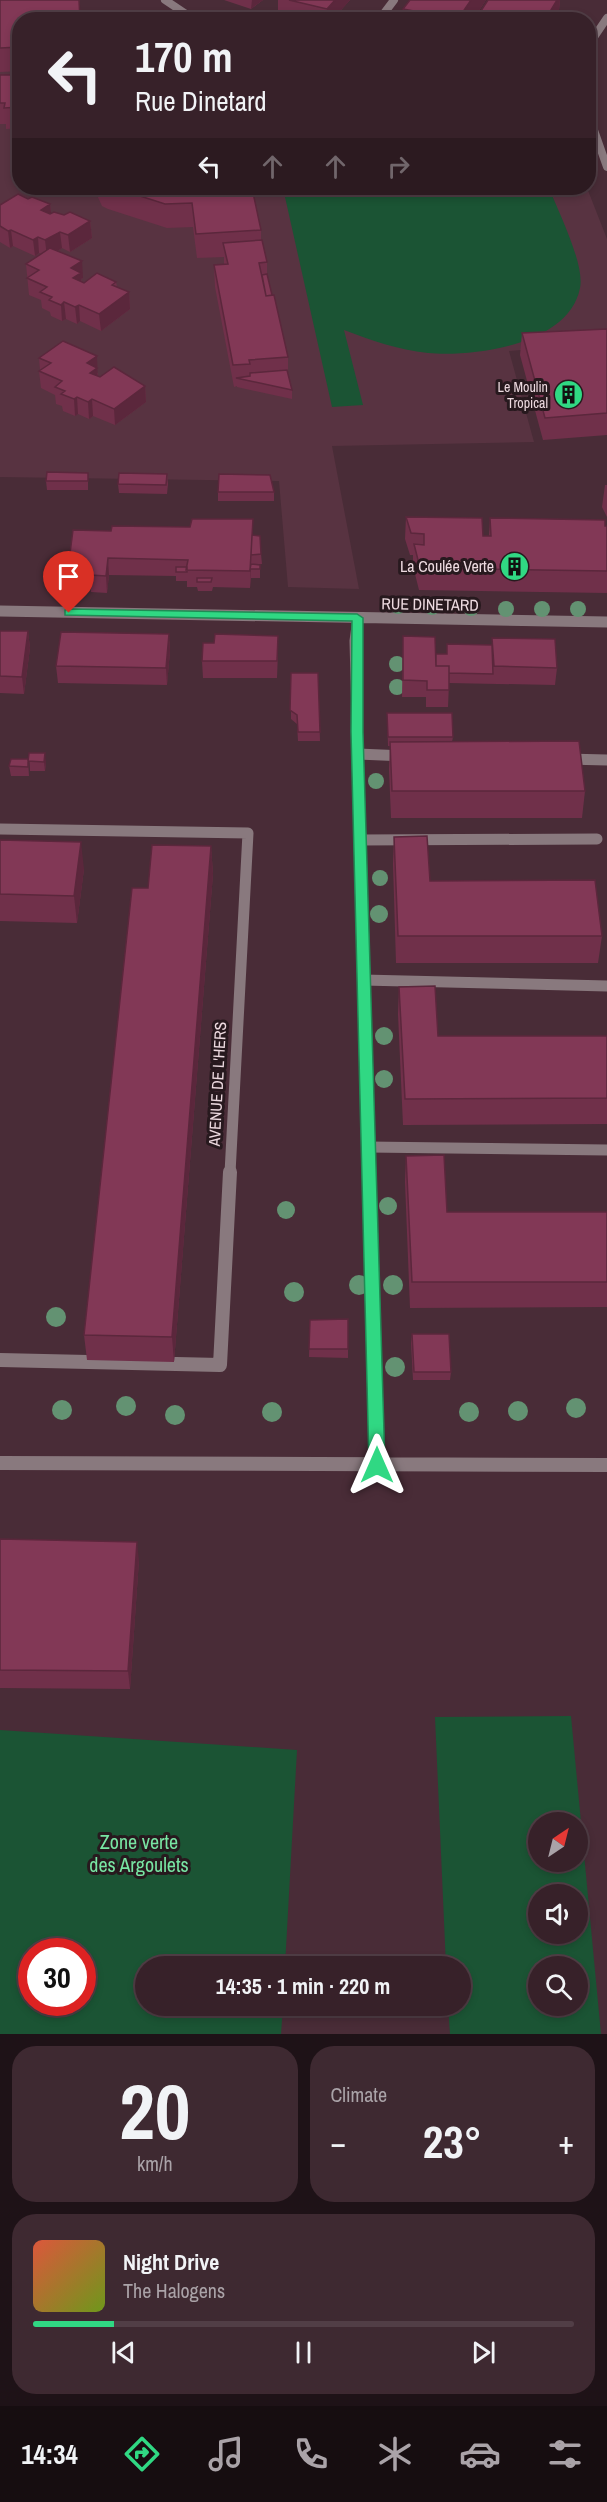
<!DOCTYPE html>
<meta charset="utf-8">
<style>
body{margin:0;font-family:"Archivo Narrow",sans-serif;background:#3e2931;color:#f1f3f6;height:100vh;display:flex;flex-direction:column;font-size:22px;white-space:nowrap}
*{box-sizing:border-box;margin:0}
p{font-size:20px;color:#aaa3a8}
.icon{flex:none;width:33px;height:33px;fill:none;stroke:currentColor;stroke-width:2;stroke-linecap:round;stroke-linejoin:round}
.map{position:relative;height:2034px;overflow:hidden}
.side{display:flex;flex-direction:column;gap:12px;padding:12px;background:#1e1217;flex:1}
.side>*{flex:none}
.top-card{position:absolute;left:12px;top:12px;width:584px;height:183px;border-radius:24px;box-shadow:0 3px 9px #0003,0 0 0 2px #513e46;background:#372129;color:#f1f3f6;overflow:hidden}
.needle{width:39px;rotate:35deg}
.controls{position:absolute;left:528px;top:1812px;display:grid;gap:12px}
.controls a{display:grid;place-items:center;width:60px;height:60px;border-radius:50%;background:#372129;box-shadow:0 3px 9px #0003,0 0 0 2px #513e46;font-size:30px}
.speed{position:absolute;left:18px;top:1938px;display:flex;gap:12px;font-size:30px;font-weight:700;text-align:center}
.speed>*{display:grid;place-content:center;width:78px;height:78px;border-radius:50%;background:#372129;box-shadow:0 3px 9px #0003,0 0 0 2px #513e46;line-height:1}
.speed .limit{border:9px solid #d22;background:#fff;color:#111}
.pin{position:absolute;display:grid;place-items:center;width:51px;height:51px;color:#fff;margin:-62px -26px;border-radius:50% 50% 50% 0;rotate:-45deg;box-shadow:0 0 6px #0007}
.pin .icon{rotate:45deg}
.me{position:absolute;width:66px;margin:-33px;rotate:0deg;stroke-linejoin:round;filter:drop-shadow(0 0 4px #0008)}
.turn{display:flex;align-items:center;gap:21px;height:126px;padding:0 24px;font-size:27px}
.turn .icon{width:78px;height:78px;stroke-width:2.5}
.turn b{display:block;font-size:42px;line-height:51px}
.lanes{display:flex;align-items:center;height:57px;padding:0 24px;background:#0003;justify-content:center;gap:30px;direction:ltr}
.lanes .off{opacity:.35}
.big{font-size:45px;font-weight:700;line-height:1.1}
.side .tile{flex:1;display:flex;flex-direction:column;justify-content:center;gap:9px;min-width:0;padding:0 21px;border-radius:24px;background:#3e2931}
.side .dial{align-items:center;gap:0}
.dial b{font-size:78px;line-height:1}
.song{display:flex;align-items:center;gap:18px}
.cover{width:72px;height:72px;border-radius:9px;background:linear-gradient(135deg,hsl(10 70% 55%),hsl(80 70% 35%))}
.played{height:6px;border-radius:3px;background:linear-gradient(90deg,#30d883 15%,#513e46 15%)}
.keys{display:flex;justify-content:space-around;direction:ltr}
.heat{display:flex;justify-content:space-between;align-items:center;font-size:33px;direction:ltr}
.side .tiles{flex:1;display:grid;gap:12px;grid-template-columns:1fr 1fr}
.tile:last-child{grid-column:span 2}
.trip{position:absolute;left:135px;top:1956px;width:336px;height:60px;border-radius:30px;background:#372129;box-shadow:0 3px 9px #0003,0 0 0 2px #513e46;font-weight:700;line-height:60px;text-align:center}
.tabs{display:flex;height:96px;justify-content:space-around;align-items:center;background:#160d10;color:#aaa3a8}
.tabs .icon{width:42px;height:42px}
.tabs .selected{color:#30d883}
.tabs b{font-size:27px;color:#f1f3f6}
.map>svg:first-child{display:block}
.built{fill:#583341}
.green{fill:#1b5434;fill-rule:evenodd}
.lines{fill:none;stroke-linecap:round;stroke-linejoin:round}
.lane-far2{stroke:#89797e;stroke-width:8}
.lane-far1{stroke:#89797e;stroke-width:11}
.lane{stroke:#89797e;stroke-width:14}
.street-far2{stroke:#89797e;stroke-width:8}
.street-far1{stroke:#89797e;stroke-width:11}
.street{stroke:#89797e;stroke-width:14}
.tree{fill:#639272}
.wall{fill:#70304a}
.shaded-wall{fill:#5b273c}
.building{fill:#823856;stroke:#5b273c;stroke-width:1.5}
.route{fill:#30d883;stroke:#1f8c55;stroke-width:1.5}
.labels{text-anchor:middle;stroke-width:6;stroke-linejoin:round;paint-order:stroke}
.far-poi-label{font-size:14px;fill:#eddae0;stroke:#27191e;text-anchor:end}
.poi-label{font-size:16px;fill:#eddae0;stroke:#27191e;text-anchor:end}
.street-label{font-size:16px;fill:#eddae0;stroke:#27191e}
.near-park-label{font-size:20px;fill:#78e5a3;stroke:#27191e}
</style>
<div class="map">
<svg width="607" height="2034" viewBox="0 0 607 2034">
<rect width="100%" height="100%" fill="#492c37"/>
<!-- built -->
<path class="built" d="M80 0V19L20 20V188H587L607 239V343L509 351 534 442 332 446 359 589 288 587 279 481 0 477V3Z"/>
<!-- green -->
<path class="green" d="M283 188H549C558 211 585 264 580 288 569 345 474 357 428 353 398 350 371 340 344 330L363 405 332 407Z
M571 1716 601 2034H450L448 2006H460V1966H446L435 1717ZM578 1822V1862H538V1822ZM578 1894V1934H538V1894ZM578 1966V2006H538V1966Z
M0 1730 297 1750 285 1966H146V2006H283L281 2034H0ZM32 1952H82V2002H32Z"/>
<g class="lines">
<!-- lane-far2 -->
<path class="lane-far2" d="M588 46 607 18"/>
<!-- lane-far1 -->
<path class="lane-far1" d="M358 754 405 756
M566 759 607 760
M0 829 248 833 230 1173
M360 840 597 839
M363 980 607 986
M368 1147 607 1150"/>
<!-- lane -->
<path class="lane" d="M0 1360 220 1365 230 1172"/>
<!-- street-far2 -->
<path class="street-far2" d="M165 0 195 20
M379 20 394 0
M588 113 607 167"/>
<!-- street-far1 -->
<path class="street-far1" d="M0 611 607 622
M358 618 355 641 369 1173"/>
<!-- street -->
<path class="street" d="M369 1172 377 1465
M0 1463 607 1465"/>
</g>
<!-- trees -->
<g class="tree">
<circle cx="398" cy="606" r="8"/>
<circle cx="432" cy="607" r="8"/>
<circle cx="471" cy="608" r="8"/>
<circle cx="506" cy="609" r="8"/>
<circle cx="542" cy="609" r="8"/>
<circle cx="578" cy="609" r="8"/>
<circle cx="397" cy="664" r="8"/>
<circle cx="397" cy="687" r="8"/>
<circle cx="376" cy="781" r="8"/>
<circle cx="380" cy="878" r="8"/>
<circle cx="379" cy="914" r="9"/>
<circle cx="384" cy="1036" r="9"/>
<circle cx="384" cy="1079" r="9"/>
<circle cx="388" cy="1206" r="9"/>
<circle cx="286" cy="1210" r="9"/>
<circle cx="359" cy="1285" r="10"/>
<circle cx="393" cy="1285" r="10"/>
<circle cx="294" cy="1292" r="10"/>
<circle cx="56" cy="1317" r="10"/>
<circle cx="395" cy="1367" r="10"/>
<circle cx="126" cy="1406" r="10"/>
<circle cx="576" cy="1408" r="10"/>
<circle cx="62" cy="1410" r="10"/>
<circle cx="518" cy="1411" r="10"/>
<circle cx="272" cy="1412" r="10"/>
<circle cx="469" cy="1412" r="10"/>
<circle cx="175" cy="1415" r="10"/>
</g>
<!-- wall -->
<path class="wall" d="M0 0 20 20V71L0 72Z
M224 0H263L251 9Z
M278 0H350L332 20H305L278 13Z
M486 0 473 20H403V9Z
M560 0 558 20H479V14Z
M0 75H20V128L6 129V124H0Z
M70 188H252L261 230V240L267 262V274L288 357V372L292 390V399L237 387V386L234 387 215 287 214 265H224V257L197 258 193 227 167 228 108 209 102 206 96 193 74 195Z
M28 199 50 204 51 214 64 215 90 221 92 238 70 252 62 248 57 251 83 278 81 279 82 282 84 283 116 282 117 287 129 292 130 309 101 331 80 321 77 324 66 319 62 321 51 316 50 312 42 308 41 300 29 295 26 264 42 254 39 253 35 256 13 246 10 248 0 242V205Z
M607 329V435L543 440 520 355 522 333Z
M39 358 98 373V376L145 386 146 402 115 425 93 416 89 419 78 414 75 416 63 411 62 406 56 404 55 395 41 388 39 371 40 370Z
M88 473V490H47L46 481Z
M167 474 168 484 167 494 119 493 118 484Z
M605 485H607V517L602 507Z
M218 492H274V501H218Z
M406 517 483 536H489L490 518 607 526V593L419 590 413 566V555H410L405 539Z
M73 530 253 535 261 554 262 564H252L260 565V578H251L250 588 213 587 212 591H198L197 587H187V581H176V576L109 575 107 593 91 592 90 585 70 586 68 569Z
M0 631H28L30 648 24 694 0 693Z
M169 634 170 651 167 685 58 683 56 666Z
M403 636 436 654H447V644L492 645V638L557 668 555 685 449 683 448 707H426V697H402Z
M278 652 277 678H203L202 661Z
M291 673H318L320 741H298L297 724 291 719Z
M387 713 453 737 452 742 585 791 582 818H391L389 769 390 746H388Z
M29 753 46 763 45 771H30Z
M28 759 29 776H11L9 766Z
M394 837 430 881 602 936 598 963H396L393 864Z
M0 840 84 869 77 923 0 921Z
M211 846 213 874 174 1362 87 1360 84 1335 148 888Z
M399 987 438 1036H607V1124L403 1125 398 1014Z
M406 1156 447 1212H607V1307L410 1308 405 1182Z
M348 1319V1358L309 1357 310 1320Z
M412 1334 451 1372 450 1380H413L411 1343Z
M0 1539 139 1560 130 1689 0 1688Z"/>
<!-- shaded-wall -->
<path class="shaded-wall" d="M252 0H256V5L251 9Z
M256 0H263L256 5Z
M335 0H350L332 20H327V9Z
M471 0H486L473 20H458Z
M557 0H560L558 20H548V15Z
M50 204 52 221 41 210Z
M90 221 92 238 70 252 68 235Z
M11 230 13 246 10 248 8 231Z
M60 232 62 248 47 257 45 240Z
M38 237 39 253 35 256 33 240Z
M82 261 83 278 81 279 82 289 75 295 71 268Z
M129 292 130 309 101 331 99 314Z
M64 302 66 319 62 321 61 305Z
M79 305 80 321 77 324 75 307Z
M97 356 98 385 92 390 87 363Z
M145 386 146 402 115 425 114 409Z
M77 397 78 414 75 416 74 399Z
M92 399 93 416 89 419 88 402Z
M253 519V536L251 555 250 588V571Z
M108 558 109 575 107 593 106 576Z
M28 631 30 648 24 694 22 677Z
M169 634 170 651 167 685 166 668Z
M45 753 46 763 45 771 44 762Z
M81 842 84 869 77 923 74 896Z
M211 846 213 874 174 1362 172 1337Z
M137 1542 139 1560 130 1689 128 1671Z"/>
<!-- building -->
<path class="building" d="M0 0H79L80 20H20V47L0 48Z
M289 0H335L327 9Z
M410 0H471L458 19 403 9Z
M488 0H557L548 15 527 12 524 17 504 14 501 18 479 14Z
M0 75H20V107L4 108 5 103H0Z
M115 188H252L261 230 196 234 192 203 165 204Z
M18 194 28 199 32 197 50 204 41 210 50 214 54 212 64 215 70 212 90 221 68 235 60 232 45 240 38 237 33 240 11 230 8 231 0 226V205Z
M262 240 267 262 259 263 266 296 274 295 288 357 249 360 250 364 233 365 214 265 228 264 223 243Z
M50 248 82 261 71 268 81 273 73 278 84 283 97 273 116 282 112 285 129 292 99 314 79 305 75 307 64 302 61 305 49 300 52 297 40 292 47 287 27 278 39 270 26 264Z
M267 274 272 295 266 296 262 275Z
M607 329V413L545 418 522 333Z
M63 341 97 356 87 363 97 368 90 373 100 377 114 367 145 386 114 409 92 399 88 402 77 397 74 399 61 394 65 391 55 387 62 381 39 371 51 363 39 358Z
M287 370 292 390 236 378 250 376V373Z
M47 472 88 473V481H46Z
M119 473 167 474 166 485 118 484Z
M219 474 270 475 274 492H218Z
M406 517 482 518 483 536H491L490 518 605 520V526H607V571L420 568 414 544 424 545V534L411 533Z
M192 519H253L250 571 186 570 188 560 108 558 106 576 90 575V568L68 569 73 530 111 531 112 526 190 527Z
M252 535 260 536 261 554 251 555Z
M251 564 260 565V569H250Z
M176 567H187V572H176Z
M197 578H212L211 582H197Z
M0 631H28L22 677 0 676Z
M61 632 169 634 166 668 56 666Z
M215 634 278 636 277 661H202L203 643H214Z
M403 636 435 637 436 666H449V690H427V681L403 680Z
M492 638 555 639 557 668 494 666Z
M447 644 492 645 493 674 449 673V666H436V654H447Z
M291 673H318L320 732H298L297 715 290 710Z
M387 713H452L453 737H388Z
M579 741 585 791H392L390 742Z
M29 753H45L44 762 28 761Z
M11 759H28V767L9 766Z
M427 836 430 881 595 880 602 936H398L394 837Z
M0 840 81 842 74 896 0 894Z
M152 845 211 846 172 1337 84 1335 132 888H148Z
M435 986 438 1036H607V1098L405 1099 399 987Z
M444 1155 447 1212H607V1282H412L406 1156Z
M348 1319V1349H309L310 1320Z
M412 1334H449L451 1372H414Z
M0 1539 137 1542 128 1671 0 1670Z"/>
<!-- route -->
<path class="route" d="M69 609 357 614 363 618V732L385 1465 382 1470 377 1472 371 1470 369 1465 351 732 352 621 65 615V610Z"/>
<!-- icons -->
<defs>
<symbol id="building-disc" viewBox="-11 -11 22 22"><circle r="9.5" fill="#30d883" stroke="#27191e"/><path d="M-4-6H4V6H1V3H-1V6H-4ZM-2.5-4.3h1.7v1.8h-1.7ZM.8-4.3h1.7v1.8H.8ZM-2.5-1h1.7V.8h-1.7ZM.8-1h1.7V.8H.8Z" fill="#111"/></symbol>
</defs>
<g fill-rule="evenodd">
<use href="#building-disc" x="552" y="378" width="33" height="33"/>
<use href="#building-disc" x="498" y="550" width="33" height="33"/>
</g>
<g class="labels">
<!-- far-poi labels -->
<g class="far-poi-label">
<text x="548" y="392">Le Moulin<tspan x="548" dy="16">Tropical</tspan></text>
</g>
<!-- poi labels -->
<g class="poi-label">
<text x="494" y="572">La Coulée Verte</text>
</g>
<!-- street labels -->
<g class="street-label">
<text transform="translate(430 604) rotate(1)" y="6">RUE DINETARD</text>
<text transform="translate(217 1084) rotate(-87)" y="6">AVENUE DE L'HERS</text>
</g>
<!-- near-park labels -->
<g class="near-park-label">
<text x="139" y="1849">Zone verte<tspan x="139" dy="23">des Argoulets</tspan></text>
</g>
</g>
</svg>
<div class="controls">
<a><svg class="needle" viewBox="-14 -14 28 28"><path d="M0-13l5 13h-10z" fill="#e53935"/><path d="M0 13l5-13h-10z" fill="#aaa3a8"/></svg></a>
<a><svg class="icon" aria-label="sound" viewBox="0 0 24 24"><path d="M4 9h4l5-4v14l-5-4H4zM17 9q2 3 0 6"/></svg></a>
<a><svg class="icon" aria-label="search" viewBox="0 0 24 24"><circle cx="10" cy="10" r="6"/><path d="M15 15l6 6"/></svg></a>
</div>
<div class="speed"><div class="limit">30</div></div>
<div class="pin" style="left:69px;top:613px;background:#d93025"><svg class="icon" aria-label="arrive" viewBox="0 0 24 24"><path d="M6 21V4h12l-3 4 3 4H6"/></svg></div>
<svg class="me" style="left:377px;top:1465px" viewBox="-20 -20 40 40"><path d="M0-17L14 15 0 8-14 15z" fill="#30d883" stroke="#fff" stroke-width="4"/></svg>
<div class="trip">14:35 · 1 min · 220 m</div>
<div class="top-card">
<div class="turn"><svg class="icon" aria-label="left" viewBox="0 0 24 24"><path d="M17 20v-9H6M10 6l-5 5 5 5"/></svg><div><b>170 m</b>Rue Dinetard</div></div>
<div class="lanes"><svg class="icon" aria-label="left" viewBox="0 0 24 24"><path d="M17 20v-9H6M10 6l-5 5 5 5"/></svg><svg class="icon off" aria-label="ahead" viewBox="0 0 24 24"><path d="M12 20V5M6 11l6-6 6 6"/></svg><svg class="icon off" aria-label="ahead" viewBox="0 0 24 24"><path d="M12 20V5M6 11l6-6 6 6"/></svg><svg class="icon off" aria-label="right" viewBox="0 0 24 24"><path d="M7 20v-9h11M14 6l5 5-5 5"/></svg></div>
</div>
</div>
<section class="side">
<div class="tiles">
<div class="tile dial"><b>20</b><p>km/h</p></div>
<div class="tile"><p>Climate</p>
<div class="heat"><a>−</a><b class="big">23°</b><a>+</a></div>
</div>
<div class="tile">
<div class="song"><i class="cover"></i><div><b>Night Drive</b><p>The Halogens</p></div></div>
<div class="played"></div>
<div class="keys"><svg class="icon" aria-label="previous" viewBox="0 0 24 24"><path d="M18 5L8 12l10 7zM5 5v14"/></svg><svg class="icon" aria-label="pause" viewBox="0 0 24 24"><path d="M8 5v14M16 5v14"/></svg><svg class="icon" aria-label="next" viewBox="0 0 24 24"><path d="M6 5l10 7-10 7zM19 5v14"/></svg></div>
</div>
</div>
</section>
<nav class="tabs">
<b>14:34</b>
<svg class="icon selected" aria-label="directions" viewBox="0 0 24 24"><path d="M12 3l9 9-9 9-9-9zM9 14v-3h6M13 9l2 2-2 2"/></svg>
<svg class="icon" aria-label="music" viewBox="0 0 24 24"><path d="M9 18V5l10-2v13"/><circle cx="6" cy="18" r="3"/><circle cx="16" cy="16" r="3"/></svg>
<svg class="icon" aria-label="phone" viewBox="0 0 24 24"><path d="M5 4h4l2 5-3 2q2 4 5 5l2-3 5 2v4C11 20 4 13 5 4z"/></svg>
<svg class="icon" aria-label="climate" viewBox="0 0 24 24"><path d="M12 3v18M4 7l16 10M4 17L20 7"/></svg>
<svg class="icon" aria-label="car" viewBox="0 0 24 24"><path d="M5 17H2v-5l4-1 3-4h7l3 4 3 1v5h-3M9 17h6M6 11h13"/><circle cx="7" cy="17" r="2"/><circle cx="17" cy="17" r="2"/></svg>
<svg class="icon" aria-label="filters" viewBox="0 0 24 24"><path d="M4 7h16M4 17h16"/><circle cx="9" cy="7" r="2"/><circle cx="15" cy="17" r="2"/></svg>
</nav>
